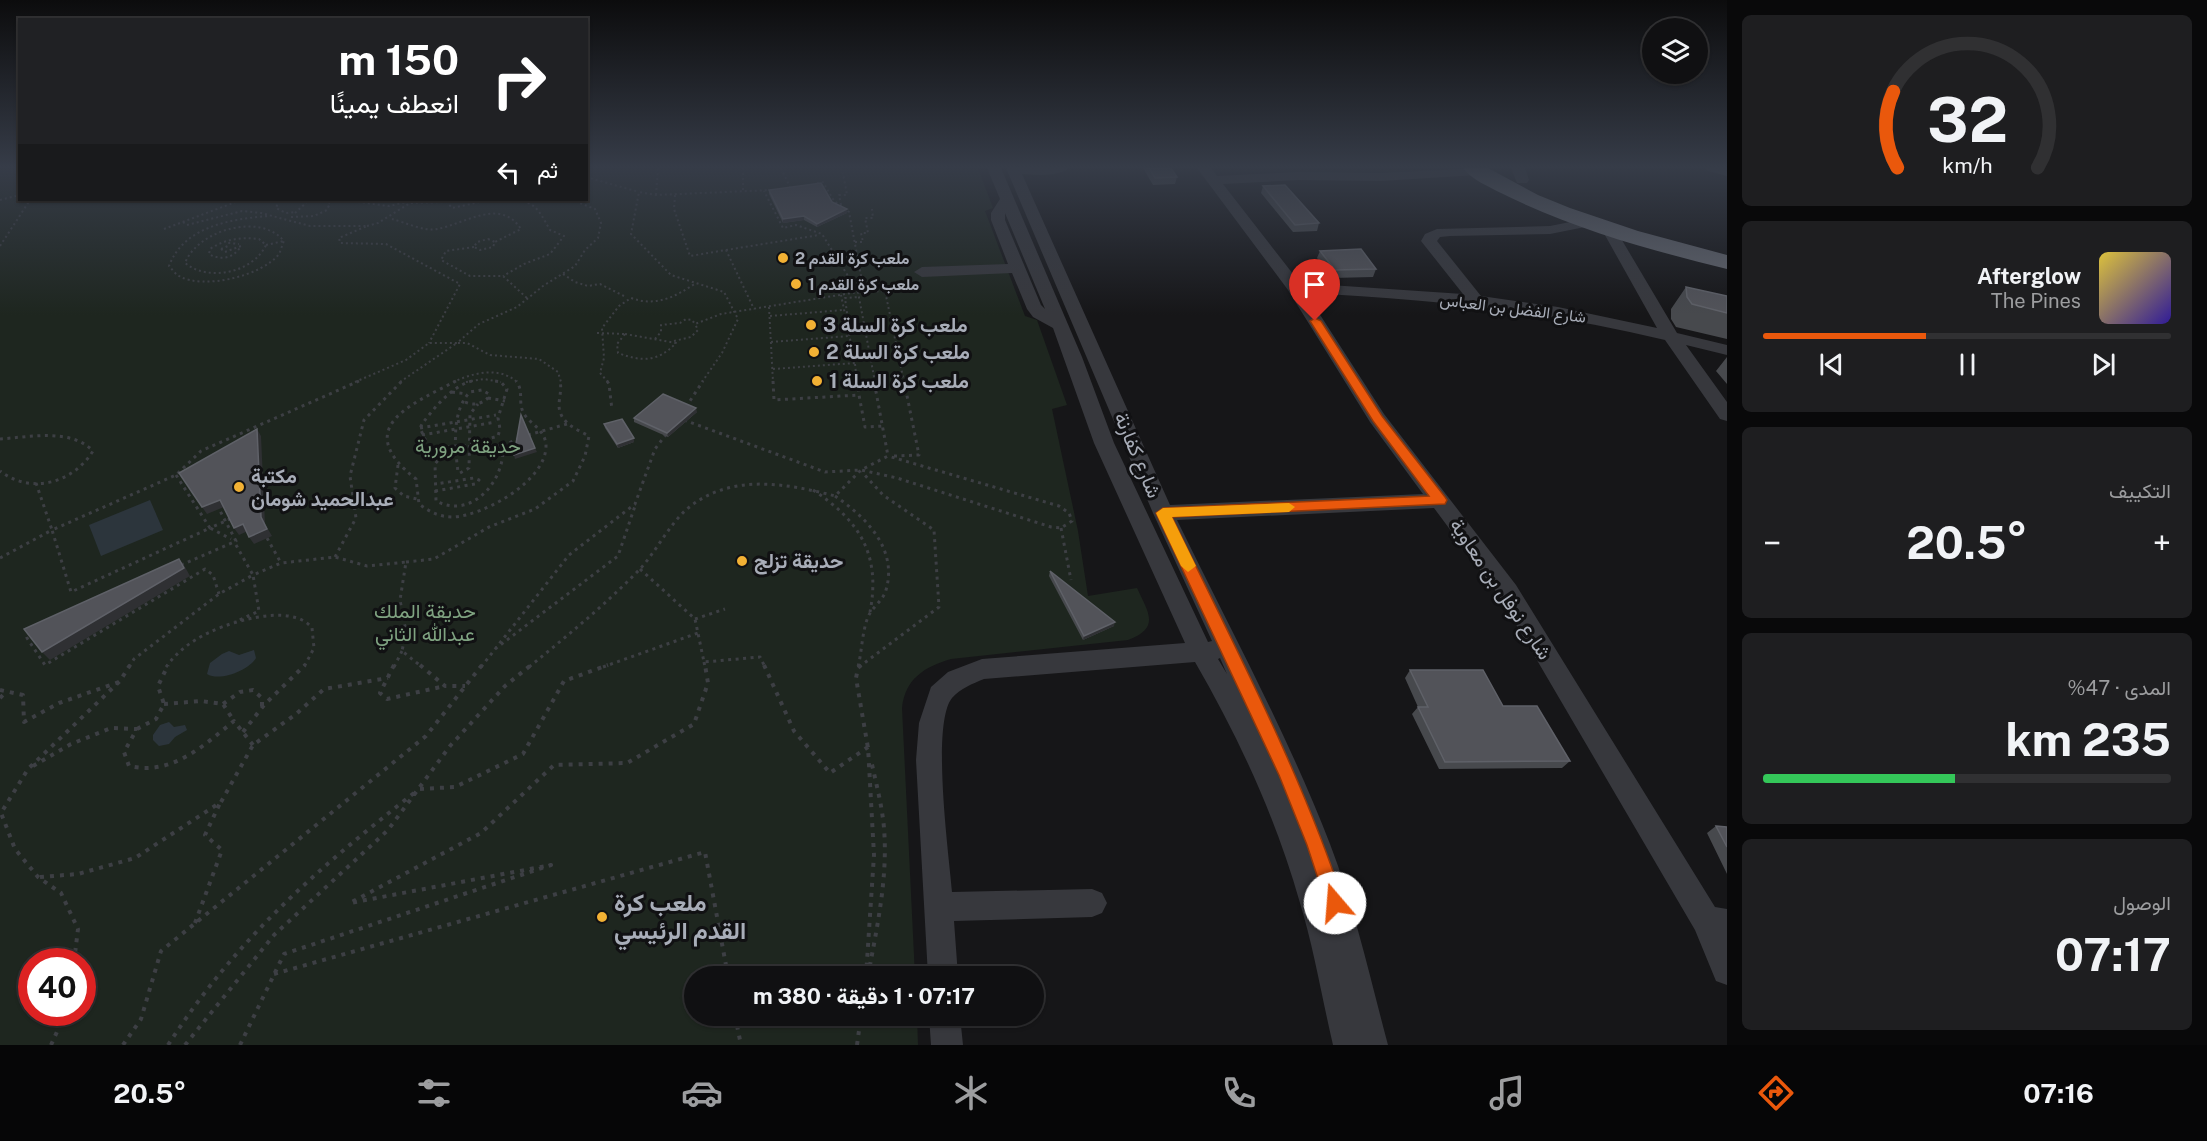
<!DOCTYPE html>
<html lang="ar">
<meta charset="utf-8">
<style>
body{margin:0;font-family:"Public Sans",Vazirmatn,sans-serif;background:#1e1e20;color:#f1f3f6;direction:rtl;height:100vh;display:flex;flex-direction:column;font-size:22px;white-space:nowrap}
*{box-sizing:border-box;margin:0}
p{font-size:20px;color:#9c9d9f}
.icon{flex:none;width:33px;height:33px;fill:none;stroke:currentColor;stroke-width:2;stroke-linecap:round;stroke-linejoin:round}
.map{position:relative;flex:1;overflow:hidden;direction:ltr}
.details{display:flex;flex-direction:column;gap:15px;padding:15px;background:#09090a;width:480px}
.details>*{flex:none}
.guide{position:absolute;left:18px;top:18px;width:570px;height:183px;border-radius:0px;box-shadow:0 2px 4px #0004,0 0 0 2px #303032;direction:rtl;background:#202124;color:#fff;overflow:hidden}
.buttons{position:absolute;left:1642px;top:18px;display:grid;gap:12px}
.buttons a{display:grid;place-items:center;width:66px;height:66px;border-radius:50%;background:#101012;box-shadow:0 2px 4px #0004,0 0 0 2px #303032;font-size:30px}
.speed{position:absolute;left:18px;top:948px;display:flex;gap:12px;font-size:30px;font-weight:700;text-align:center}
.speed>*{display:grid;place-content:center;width:78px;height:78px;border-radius:50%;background:#101012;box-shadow:0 2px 4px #0004,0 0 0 2px #303032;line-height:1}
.speed .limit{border:9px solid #d22;background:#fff;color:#111}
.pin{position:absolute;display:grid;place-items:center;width:51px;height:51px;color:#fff;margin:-62px -26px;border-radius:50% 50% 50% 0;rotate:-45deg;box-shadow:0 0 6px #0007}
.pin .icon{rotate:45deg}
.me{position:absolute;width:66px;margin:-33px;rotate:342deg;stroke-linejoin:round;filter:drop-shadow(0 0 4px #0008)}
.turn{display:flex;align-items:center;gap:21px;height:126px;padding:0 30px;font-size:27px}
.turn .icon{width:78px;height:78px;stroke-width:2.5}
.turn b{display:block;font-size:42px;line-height:51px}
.then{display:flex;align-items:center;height:57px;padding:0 30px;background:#0003;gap:12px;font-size:22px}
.big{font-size:45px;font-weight:700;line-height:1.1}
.details .widget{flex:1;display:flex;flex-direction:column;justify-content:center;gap:9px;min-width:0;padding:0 21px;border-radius:9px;background:#1e1e20}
.details .dial{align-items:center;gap:0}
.dial svg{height:156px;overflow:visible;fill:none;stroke:#303032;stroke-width:7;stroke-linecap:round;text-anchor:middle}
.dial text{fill:#f1f3f6;stroke:none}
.song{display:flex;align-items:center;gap:18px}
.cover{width:72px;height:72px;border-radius:9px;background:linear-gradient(135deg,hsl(50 70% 55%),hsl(250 70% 35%))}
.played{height:6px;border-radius:3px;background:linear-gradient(90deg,#ea580c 40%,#303032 40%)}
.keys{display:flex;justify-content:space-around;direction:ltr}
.heat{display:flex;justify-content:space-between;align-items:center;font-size:33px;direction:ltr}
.charge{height:9px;border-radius:4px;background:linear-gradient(90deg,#34c759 47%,#303032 0)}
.trip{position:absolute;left:684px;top:966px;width:360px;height:60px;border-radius:30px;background:#101012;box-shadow:0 2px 4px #0004,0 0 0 2px #303032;font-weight:700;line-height:60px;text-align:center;direction:rtl}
.tab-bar{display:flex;height:96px;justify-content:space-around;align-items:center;background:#060607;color:#9c9d9f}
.tab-bar .icon{width:42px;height:42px}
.tab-bar .selected{color:#ea580c}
.tab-bar b{font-size:27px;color:#f1f3f6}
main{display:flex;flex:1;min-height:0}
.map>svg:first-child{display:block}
.green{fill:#1e261f;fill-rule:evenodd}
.water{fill:#2c353c}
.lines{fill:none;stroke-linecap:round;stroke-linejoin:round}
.path-far2{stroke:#3d3f44;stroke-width:2;stroke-dasharray:2 3;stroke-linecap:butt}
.path-far1{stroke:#3d3f44;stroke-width:3;stroke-dasharray:3 4.5;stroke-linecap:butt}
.path{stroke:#3d3f44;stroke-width:4;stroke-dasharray:4 6;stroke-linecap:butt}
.minor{fill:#37383d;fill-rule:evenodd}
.highway{fill:#63666e;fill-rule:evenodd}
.wall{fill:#47494d}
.shaded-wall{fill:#2f3033}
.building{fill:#525359;stroke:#5f6168;stroke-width:1.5}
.route{fill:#ea580c;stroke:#983908;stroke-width:1.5}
.slow{fill:#f59e0b}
.poi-dot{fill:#f2b134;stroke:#111113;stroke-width:2}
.labels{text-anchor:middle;stroke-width:6;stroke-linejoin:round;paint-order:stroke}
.far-poi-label{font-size:16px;font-weight:bold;fill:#a8adb8;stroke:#111113;text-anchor:start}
.far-street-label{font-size:16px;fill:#a8adb8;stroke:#111113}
.poi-label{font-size:20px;font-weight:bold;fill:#a8adb8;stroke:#111113;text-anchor:start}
.park-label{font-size:20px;fill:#7fa381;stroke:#111113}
.street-label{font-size:20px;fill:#a8adb8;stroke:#111113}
.near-poi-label{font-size:24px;font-weight:bold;fill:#a8adb8;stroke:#111113;text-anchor:start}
</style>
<main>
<section class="details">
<div class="widget dial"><svg viewBox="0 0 100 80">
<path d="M14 69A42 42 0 1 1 86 69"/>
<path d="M14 69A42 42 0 0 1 12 30" stroke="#ea580c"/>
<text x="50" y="56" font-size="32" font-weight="700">32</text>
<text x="50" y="72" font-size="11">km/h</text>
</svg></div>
<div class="widget">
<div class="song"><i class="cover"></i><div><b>Afterglow</b><p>The Pines</p></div></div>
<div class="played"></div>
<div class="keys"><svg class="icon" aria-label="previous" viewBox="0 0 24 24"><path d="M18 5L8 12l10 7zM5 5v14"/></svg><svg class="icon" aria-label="pause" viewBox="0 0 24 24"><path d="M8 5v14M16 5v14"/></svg><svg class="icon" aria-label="next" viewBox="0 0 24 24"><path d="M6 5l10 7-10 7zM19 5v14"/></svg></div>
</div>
<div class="widget"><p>التكييف</p>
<div class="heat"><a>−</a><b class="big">20.5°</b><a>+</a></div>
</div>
<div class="widget"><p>المدى · 47%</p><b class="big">235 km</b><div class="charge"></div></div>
<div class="widget"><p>الوصول</p><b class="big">07:17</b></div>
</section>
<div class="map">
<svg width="1727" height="1045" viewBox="0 0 1727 1045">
<rect width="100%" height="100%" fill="#161618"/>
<!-- green -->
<path class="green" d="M0 168H19L20 200H586L587 168H978L993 208 985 211 1025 316 1037 320 1067 405 1052 409 1078 531 1088 596 1137 588C1148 612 1161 628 1128 640L951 659C924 667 905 679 902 708L915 976H694V1016H917L918 1045H0ZM32 962H82V1012H32Z"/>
<!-- water -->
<path class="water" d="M150 500 163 530 101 556 89 525Z
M254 650 256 658C249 670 220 682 207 674L210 663 222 654 229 651 239 655Z
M169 722 174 727 185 725 187 730 175 737 169 744 159 746 153 740V735L160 725Z"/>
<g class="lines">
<!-- path-far2 -->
<path class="path-far2" d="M743 168V191
M781 168 790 187
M586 177 639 192
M817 183 823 182 834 201 849 212 864 292
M656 195 658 168
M675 195 674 209 690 256 726 250 754 309
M0 200 20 195
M279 200 276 208 286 213 296 212
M343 200 389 206 415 200
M503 200C534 200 536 205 550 230L564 236 550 254 524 264 503 276
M841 205 839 195H847L843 173
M295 213 309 200
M291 217 314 216 327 210 330 203 323 200
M392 219C404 222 425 232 437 229 465 224 500 197 521 229L495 242
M183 222 187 225 242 211 261 213 310 226H367L339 238 340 243 386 244 460 284 429 343
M367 226 378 223 410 203 447 202 452 208 489 200
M164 229 241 200
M488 239 495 242 493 247 480 250 474 247 477 242Z
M855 242H863L861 233H868L865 218H873L872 209
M266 245 284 241
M0 246 30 200
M474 247 446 251 441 260 470 276H503L528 299
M221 249 225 252 241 246C234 258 221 261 209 254L210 249C225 239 241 237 259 239L266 245C253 273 208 282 185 263 198 230 260 212 284 241 282 245 281 250 279 254 262 276 203 290 179 276 175 274 172 269 169 266 184 226 231 219 269 216
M221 249 228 246 229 243 239 244
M726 250 819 235
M563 274 575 282 588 286 600 284 626 297
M769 307 773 382
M770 316 843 310
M849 328 845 298 859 297
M597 333 625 334
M625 334 676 343C658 362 642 362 618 353L617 344Z
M655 339 661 332V325L680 323 686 319 692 320 695 324 721 314 858 292 822 234 796 225 783 228 764 191
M674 341 691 337 698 330 695 324
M771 342 849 336
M855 364 857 382
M773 369 855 363 841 295
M355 382 406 360 429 343H457L479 324 517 307 543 286 575 266 585 250 598 238 601 223 595 209 572 200
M400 382 457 343H467L490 355 539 359 558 372 561 382
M453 382C473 373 499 366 517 382
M466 382 484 379 501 382
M608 382 600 373 604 358 602 328 619 306 631 298C656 307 675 297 696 283
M702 382 722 353 738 319 724 292 671 275 631 234 639 192 656 195 772 190
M875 382 858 292 885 291 904 382"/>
<!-- path-far1 -->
<path class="path-far1" d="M456 381C410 405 351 428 416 479L419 504C430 512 439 517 453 517 483 516 547 481 546 445 545 429 529 424 523 412 518 401 524 391 516 381
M472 381C452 386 434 408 422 424L420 428 429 448 464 446 498 436 500 429 498 418 507 389 501 382 495 381
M607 381 609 384 612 410
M773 381 774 400 859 395 865 427 884 426
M857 381 859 395
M452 392 467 394
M488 398 505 401
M465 402C474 406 481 404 488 398L489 394 482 390 470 392C451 411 455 448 458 472L460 473 469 468 470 414 478 404
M686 407 703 381
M684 420 825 472 861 470 897 478 1051 527 1061 528 1072 521 1069 513 1059 506 888 456
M420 428 496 415
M422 435 496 422
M528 435 567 424
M0 439C29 437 71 428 93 451 73 483 31 495 0 471
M496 445 503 446C505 481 472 520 436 501L435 464 440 458Z
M503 446 519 438
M894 456 919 455 904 381
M398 465 395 488 404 496 417 499
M176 475 210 528 230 519
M36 483 52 530 176 475 201 451 359 381
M813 490C860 521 881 555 870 612
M435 491 475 484 479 480 474 478 436 484
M835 496C866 517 898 549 886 590 883 601 872 607 868 617 862 632 862 651 858 667
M1061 528 1071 580
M267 538 281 563
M236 545 253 575 281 563 335 557 367 566 406 562 400 600 406 632 402 651 422 667
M335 557 356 518 350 476 364 420 402 381
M0 558 52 530 71 592 210 528 231 539
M406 562 434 559 489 527 535 509 573 481 585 456 589 436C576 429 560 423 559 406 559 397 562 390 560 381
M181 565 236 541 218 507
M640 569 695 619 704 662 760 657 765 667
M695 619 725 609
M30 632 26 634 27 638 45 665 205 569 213 575 219 594
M495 649 618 556 635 506
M704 662 705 667
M129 667 134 659 219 594 253 575 259 611 235 622
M166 667C175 655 185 646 197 639 222 623 291 601 312 628L314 648 304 667
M394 667 402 651
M481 667 569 555 635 504 655 449 667 433
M529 667C567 636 605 605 639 570 656 552 668 526 687 509 730 473 785 483 835 496L861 470 888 456 874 381
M603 667 698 633
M859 667 939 607 934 530 883 495 862 472"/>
<!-- path -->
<path class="path" d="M394 665 380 693 387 699 445 686
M420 665 445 686H465
M764 665 794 731 830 773 868 747 874 855 866 976
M861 665 858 668 856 678 868 748
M0 690 23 695 24 722 59 703 119 682
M0 698 7 691
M164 704 201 701 223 704 234 721
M223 704 240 692 253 690 262 698V706
M137 729 156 719 164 704 158 686 168 665
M243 732 264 705 305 665
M33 766 71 744 111 728 137 729 124 752 129 766C172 776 203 746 234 721L253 745
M420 789 455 787 523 754 564 681 608 665
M40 877 78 874 135 858 221 802 253 745 296 714 324 689 388 678
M195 923 222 850 205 835 220 803
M74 962 78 929 61 893 38 877 15 849 1 813 28 769 120 681 130 665
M274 974 705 852 728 976
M868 976C877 927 888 878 884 828 882 805 876 783 871 760
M735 1016 741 1045
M51 1045 66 1012
M123 1045 141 1019 161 951 426 736 482 665
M168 1045C237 938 315 871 414 793
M185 1045 274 935 388 830 450 746 505 686 531 665
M240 1045 284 954 551 865 350 903 481 833 554 765 627 763 694 724 708 683 705 665
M857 1045 861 1016"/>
<!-- minor -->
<path class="minor" d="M987 168H1001L1082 357 1114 443 1208 642 1212 641 1153 513 1006 168H1069C1058 177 1036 175 1022 174L1170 505 1423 494 1370 422 1288 290 1197 168H1211L1217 176 1298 172 1381 173 1482 168 1484 171 1482 174 1477 175 1381 181 1298 180 1223 184 1300 283 1463 294 1421 241 1425 234 1437 229 1550 226 1590 218 1595 219 1597 222 1595 225 1550 234 1450 236 1440 237 1437 241 1481 296 1558 307 1657 328 1601 228 1603 225H1613L1677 333 1727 345V355L1686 345 1727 402V421L1720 419 1665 340C1546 311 1428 299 1306 293L1384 414 1516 585 1715 907 1727 909V985L1716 981 1695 930 1500 597 1434 508 1177 520C1229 627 1287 733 1330 844 1355 909 1370 978 1388 1045H1333C1322 998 1314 949 1300 903 1276 818 1239 738 1195 662L984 679C972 684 961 688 952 698 931 724 949 855 952 892L1092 889 1102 893 1107 903 1102 913 1092 917 954 921 958 976H928L916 760 919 723 931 687 948 672 982 659 1185 643 1094 443 1053 328 1033 317 1027 309 1012 273 922 277 914 272 922 267 1008 264 991 220V213L1000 199ZM1005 213 1045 309 1041 305 1005 220ZM1220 658 1227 674 1218 659Z
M1511 168H1525L1529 180 1527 183H1517Z
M1706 168H1727V176L1708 171Z
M929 1016H960L963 1045H931Z"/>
<!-- highway -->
<path class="highway" d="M1463 168H1488L1538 195 1570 208 1638 231 1727 255V269C1650 250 1573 229 1501 193 1489 187 1471 179 1463 168Z"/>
</g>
<!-- wall -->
<path class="wall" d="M1143 168H1171L1177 177 1175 184 1153 185Z
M1263 186 1319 223 1317 231 1293 232 1261 193Z
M769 190 832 202 847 213 817 227 804 220 783 223 769 194Z
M1320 251 1376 269 1373 277 1332 278 1317 258Z
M1686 287 1727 296V339L1676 327 1671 319V309Z
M1727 357V384L1716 371Z
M697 412 668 437 634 422V418Z
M604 424 634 438V442L618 448 605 428Z
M1050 571 1114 626 1083 640 1049 576Z
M1410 670 1503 706 1570 761 1562 768 1439 769 1412 714 1418 707 1405 678Z
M1716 826 1727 827V874L1707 833Z"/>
<!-- shaded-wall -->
<path class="shaded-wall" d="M847 209V213L817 227V224Z
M804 216V220L783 223V219Z
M696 408 697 412 668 437 667 433Z
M257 429 261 436 265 524 272 536 254 544 249 537 261 517Z
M634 438V442L618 448 617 444Z
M535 448 537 452 515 459 514 455Z
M220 500 224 507 207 514 202 507Z
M243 524 248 531 239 535 234 528Z
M179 559 185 567 190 576 50 660 42 652Z
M1115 622 1114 626 1083 640 1084 636Z"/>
<!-- building -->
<path class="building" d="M1149 168H1171L1177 177 1155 178Z
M821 183 832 202 847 209 817 224 804 216 783 219 769 190Z
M1285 185 1319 223 1295 225 1263 186Z
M1361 249 1376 269 1335 270 1320 251Z
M1686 287 1727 296V313L1692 304 1687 297Z
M663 394 696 408 667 433 634 418Z
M521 415 535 448 514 455Z
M622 419 634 438 617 444 604 424Z
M257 429 261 517 267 529 249 537 243 524 234 528 220 500 202 507 179 473Z
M179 559 184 568 42 652 24 629Z
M1050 571 1115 622 1084 636Z
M1410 670H1483L1503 706H1537L1570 761 1445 762 1418 707H1428Z
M1716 826 1727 827V847Z"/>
<!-- sky -->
<linearGradient id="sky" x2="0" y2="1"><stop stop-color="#0c0c0d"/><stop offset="0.53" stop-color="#363c48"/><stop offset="1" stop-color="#363c48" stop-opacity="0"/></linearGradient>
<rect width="1727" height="315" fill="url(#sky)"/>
<!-- route -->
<path class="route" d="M1315 318 1321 321 1382 416 1445 497 1447 500 1445 504 1172 517C1233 644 1300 769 1344 903L1342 909 1335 912 1328 909 1307 845 1279 775 1156 513 1163 508 1429 496 1373 421 1310 321Z"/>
<!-- slow -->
<path class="slow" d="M1289 503 1295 507 1289 512 1172 517 1196 566 1188 572 1181 566 1156 513 1163 508Z"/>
<!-- markers -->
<g class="poi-dot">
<circle cx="783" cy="258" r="6"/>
<circle cx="796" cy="284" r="6"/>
<circle cx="811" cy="325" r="6"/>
<circle cx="814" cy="352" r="6"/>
<circle cx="817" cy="381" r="6"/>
<circle cx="239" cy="487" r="6"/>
<circle cx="742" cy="561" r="6"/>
<circle cx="602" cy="917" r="6"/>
</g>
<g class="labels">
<!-- far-poi labels -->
<g class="far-poi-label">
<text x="795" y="264">ملعب كرة القدم 2</text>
<text x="808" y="290">ملعب كرة القدم 1</text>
</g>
<!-- far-street labels -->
<g class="far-street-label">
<text transform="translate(1513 308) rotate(7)" y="6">شارع الفضل بن العباس</text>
</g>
<!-- poi labels -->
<g class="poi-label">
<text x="823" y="332">ملعب كرة السلة 3</text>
<text x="826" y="359">ملعب كرة السلة 2</text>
<text x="829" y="388">ملعب كرة السلة 1</text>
<text x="251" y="483">مكتبة<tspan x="251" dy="23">عبدالحميد شومان</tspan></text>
<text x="754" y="568">حديقة تزلج</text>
</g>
<!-- park labels -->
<g class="park-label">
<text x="468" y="453">حديقة مرورية</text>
<text x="425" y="618">حديقة الملك<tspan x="425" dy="23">عبدالله الثاني</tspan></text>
</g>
<!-- street labels -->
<g class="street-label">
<text transform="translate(1138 455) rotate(67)" y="7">شارع كفارنة</text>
<text transform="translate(1501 589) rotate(56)" y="7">شارع نوفل بن معاوية</text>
</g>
<!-- near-poi labels -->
<g class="near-poi-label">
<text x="614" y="911">ملعب كرة<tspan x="614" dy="28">القدم الرئيسي</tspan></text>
</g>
</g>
</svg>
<div class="buttons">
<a><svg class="icon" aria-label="layers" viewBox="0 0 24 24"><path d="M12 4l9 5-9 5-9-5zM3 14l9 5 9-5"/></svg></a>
</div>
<div class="speed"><div class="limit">40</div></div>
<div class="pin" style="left:1315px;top:321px;background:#d93025"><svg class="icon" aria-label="arrive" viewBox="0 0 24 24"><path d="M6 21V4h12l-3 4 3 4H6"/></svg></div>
<svg class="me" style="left:1335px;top:903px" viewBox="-20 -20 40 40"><circle r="19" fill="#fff"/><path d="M0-13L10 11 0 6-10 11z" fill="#ea580c"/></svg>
<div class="trip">07:17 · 1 دقيقة · 380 m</div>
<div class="guide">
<div class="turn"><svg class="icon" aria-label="right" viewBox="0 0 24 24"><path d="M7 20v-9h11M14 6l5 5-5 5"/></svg><div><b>150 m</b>انعطف يمينًا</div></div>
<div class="then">ثم<svg class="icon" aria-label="left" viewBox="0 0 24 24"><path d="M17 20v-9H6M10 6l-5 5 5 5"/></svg></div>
</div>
</div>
</main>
<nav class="tab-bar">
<b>07:16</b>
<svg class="icon selected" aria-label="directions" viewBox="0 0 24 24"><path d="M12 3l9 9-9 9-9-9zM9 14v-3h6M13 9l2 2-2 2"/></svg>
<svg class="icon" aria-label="music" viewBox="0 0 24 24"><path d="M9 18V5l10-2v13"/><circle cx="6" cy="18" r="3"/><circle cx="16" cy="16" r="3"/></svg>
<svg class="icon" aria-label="phone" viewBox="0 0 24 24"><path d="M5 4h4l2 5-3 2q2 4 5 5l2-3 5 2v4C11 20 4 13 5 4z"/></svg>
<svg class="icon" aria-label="climate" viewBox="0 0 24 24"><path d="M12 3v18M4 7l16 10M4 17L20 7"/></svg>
<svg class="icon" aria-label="car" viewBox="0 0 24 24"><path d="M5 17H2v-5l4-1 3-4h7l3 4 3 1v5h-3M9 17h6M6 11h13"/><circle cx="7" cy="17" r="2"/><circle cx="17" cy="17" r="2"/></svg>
<svg class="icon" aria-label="filters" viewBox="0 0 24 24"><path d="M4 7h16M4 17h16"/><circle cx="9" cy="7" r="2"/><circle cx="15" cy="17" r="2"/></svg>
<b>20.5°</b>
</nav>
